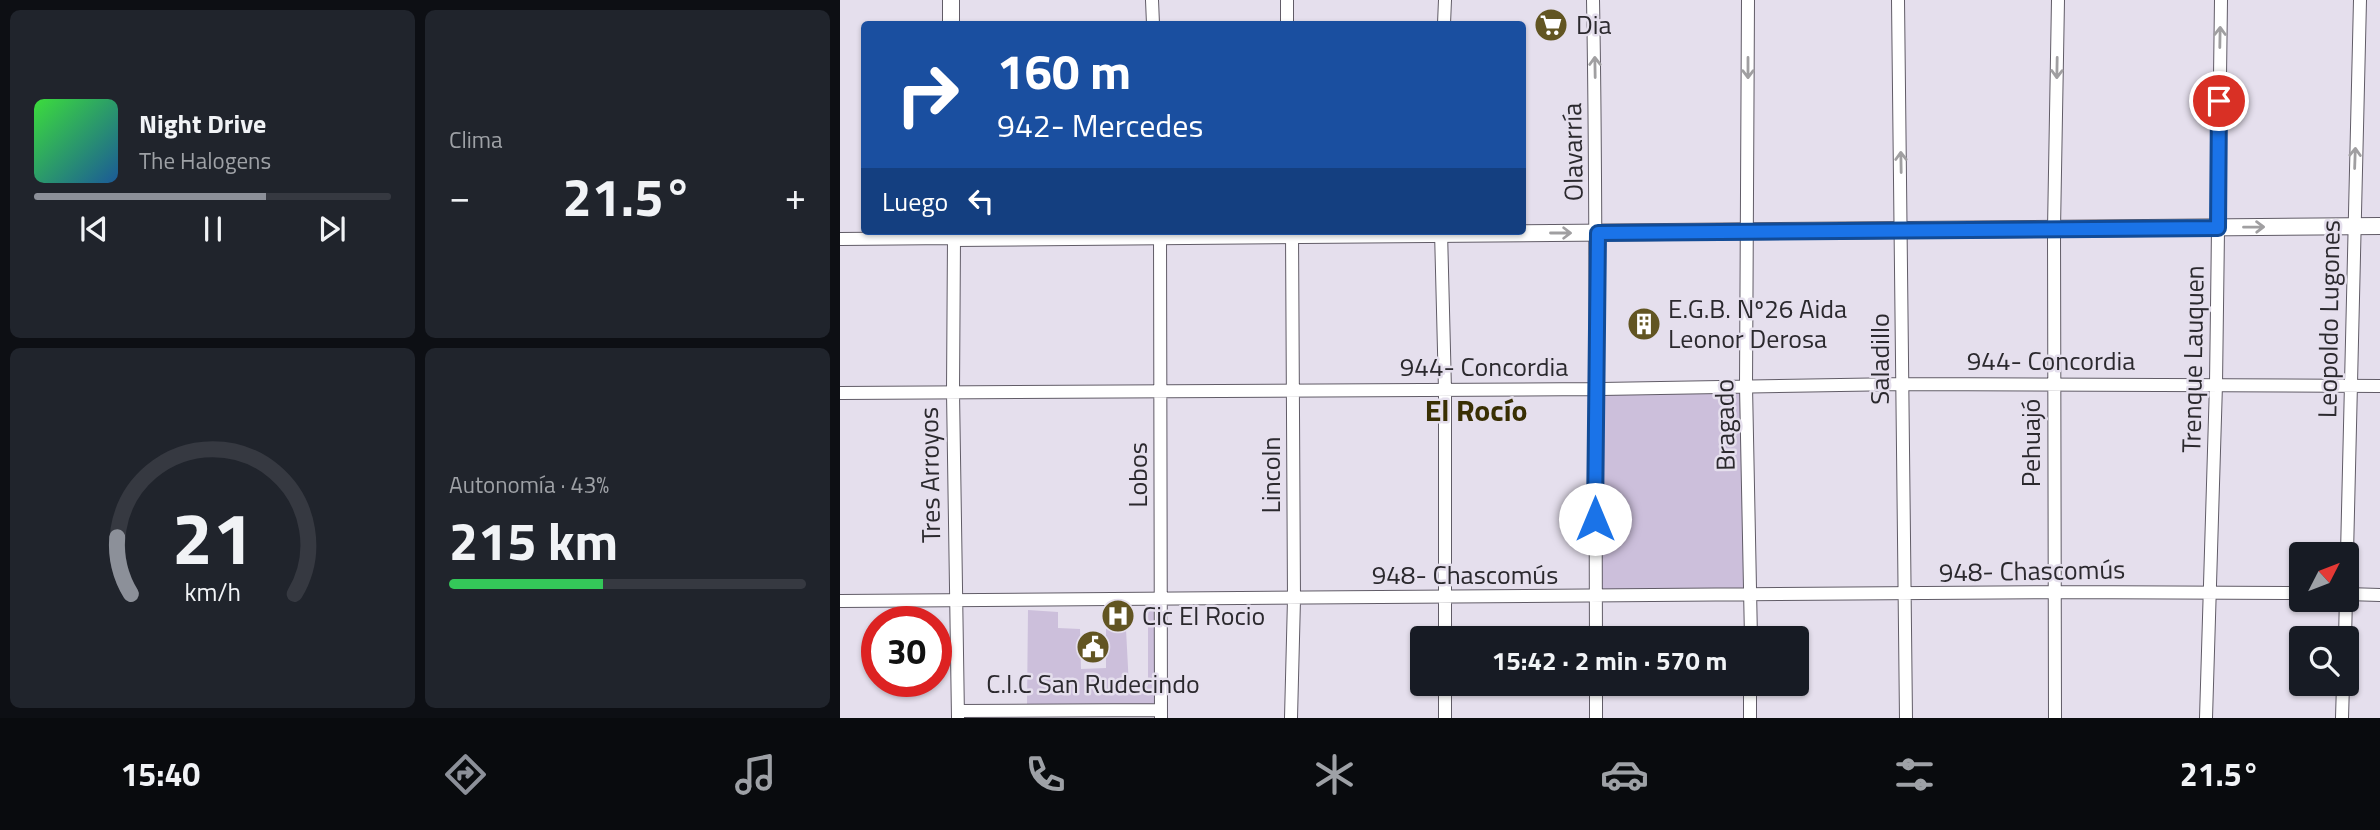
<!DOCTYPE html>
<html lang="es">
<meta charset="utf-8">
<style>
body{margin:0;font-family:"Titillium Web",sans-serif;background:#20242c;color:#f1f3f6;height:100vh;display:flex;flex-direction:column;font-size:26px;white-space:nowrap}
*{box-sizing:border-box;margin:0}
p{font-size:23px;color:#9ea1a6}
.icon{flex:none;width:38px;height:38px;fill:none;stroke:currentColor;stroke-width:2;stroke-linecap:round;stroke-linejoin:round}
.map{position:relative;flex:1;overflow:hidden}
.details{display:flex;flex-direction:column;gap:10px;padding:10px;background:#0d0f14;width:840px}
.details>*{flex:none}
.guide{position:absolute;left:21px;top:21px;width:665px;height:214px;border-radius:7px;box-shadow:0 2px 5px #0004;background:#1a4fa0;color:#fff;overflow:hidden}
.needle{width:46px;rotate:48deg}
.controls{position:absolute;left:1449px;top:542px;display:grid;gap:14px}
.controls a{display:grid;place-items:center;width:70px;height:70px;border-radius:7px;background:#171b24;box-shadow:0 2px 5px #0004;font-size:35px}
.speed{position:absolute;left:21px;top:606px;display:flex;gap:14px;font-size:35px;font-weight:700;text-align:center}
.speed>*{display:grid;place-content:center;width:91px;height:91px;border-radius:50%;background:#171b24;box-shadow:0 2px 5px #0004;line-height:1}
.speed .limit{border:10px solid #d22;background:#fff;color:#111}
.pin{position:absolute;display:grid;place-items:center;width:60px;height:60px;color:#fff;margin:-30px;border:4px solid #fff;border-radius:50%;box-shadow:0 2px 7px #0007}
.me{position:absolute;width:77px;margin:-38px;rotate:0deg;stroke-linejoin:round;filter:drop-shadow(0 0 5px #0008)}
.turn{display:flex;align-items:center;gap:24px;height:147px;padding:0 21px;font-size:32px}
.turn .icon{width:91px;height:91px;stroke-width:2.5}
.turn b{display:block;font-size:49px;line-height:60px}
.then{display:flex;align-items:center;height:66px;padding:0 21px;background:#0003;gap:14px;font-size:26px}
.big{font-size:52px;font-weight:700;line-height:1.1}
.details .card{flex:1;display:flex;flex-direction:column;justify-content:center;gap:10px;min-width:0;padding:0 24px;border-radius:10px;background:#20242c}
.details .dial{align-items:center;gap:0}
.dial svg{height:182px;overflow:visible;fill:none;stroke:#363941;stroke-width:7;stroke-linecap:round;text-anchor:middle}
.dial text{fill:#f1f3f6;stroke:none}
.song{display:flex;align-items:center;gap:21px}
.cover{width:84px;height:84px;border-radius:10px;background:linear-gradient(135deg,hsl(120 70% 55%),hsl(210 70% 35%))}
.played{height:7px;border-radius:4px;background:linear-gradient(90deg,#8c9099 65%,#363941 65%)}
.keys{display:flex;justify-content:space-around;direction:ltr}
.heat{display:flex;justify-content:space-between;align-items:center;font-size:38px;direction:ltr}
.charge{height:10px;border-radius:5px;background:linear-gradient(90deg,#34c759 43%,#363941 0)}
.details .tiles{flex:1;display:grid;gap:10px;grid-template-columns:repeat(2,1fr)}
.trip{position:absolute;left:570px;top:626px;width:399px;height:70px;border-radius:7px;background:#171b24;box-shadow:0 2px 5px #0004;font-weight:700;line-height:70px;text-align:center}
.tab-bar{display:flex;height:112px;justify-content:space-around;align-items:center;background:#090b0e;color:#9ea1a6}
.tab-bar .icon{width:49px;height:49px}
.tab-bar .on{color:#8c9099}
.tab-bar b{font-size:32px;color:#f1f3f6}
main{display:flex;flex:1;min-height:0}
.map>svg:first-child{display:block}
.green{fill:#ccbfdb}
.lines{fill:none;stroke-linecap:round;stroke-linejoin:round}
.minor-casing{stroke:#615c67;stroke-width:14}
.secondary-casing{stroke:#615c67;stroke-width:18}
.minor{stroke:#fff;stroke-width:12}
.secondary{stroke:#fff;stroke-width:16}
.oneway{stroke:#a09fa1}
.route-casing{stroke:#114b97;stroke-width:18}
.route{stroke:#1a73e8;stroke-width:12}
.labels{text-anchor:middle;stroke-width:5;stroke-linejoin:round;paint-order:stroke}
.poi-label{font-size:26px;fill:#2b292e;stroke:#e5dfed;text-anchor:start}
.street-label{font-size:26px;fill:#2b292e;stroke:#e5dfed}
.quarter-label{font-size:30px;font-weight:bold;fill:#392f03;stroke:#e5dfed}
</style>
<main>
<section class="details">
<div class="tiles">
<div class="card">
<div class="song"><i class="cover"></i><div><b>Night Drive</b><p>The Halogens</p></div></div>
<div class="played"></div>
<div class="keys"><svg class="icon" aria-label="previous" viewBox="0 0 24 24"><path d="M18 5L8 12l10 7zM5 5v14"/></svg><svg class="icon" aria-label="pause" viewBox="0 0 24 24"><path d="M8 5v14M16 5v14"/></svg><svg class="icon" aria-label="next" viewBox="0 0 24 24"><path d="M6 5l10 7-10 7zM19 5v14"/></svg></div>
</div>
<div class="card"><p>Clima</p>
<div class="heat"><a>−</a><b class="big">21.5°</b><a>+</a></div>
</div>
<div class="card dial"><svg viewBox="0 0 100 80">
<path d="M14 69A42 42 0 1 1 86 69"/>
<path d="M14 69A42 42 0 0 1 8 44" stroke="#8c9099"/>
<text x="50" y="56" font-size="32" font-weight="700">21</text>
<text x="50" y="72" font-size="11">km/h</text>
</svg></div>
<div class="card"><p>Autonomía · 43%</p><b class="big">215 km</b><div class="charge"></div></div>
</div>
</section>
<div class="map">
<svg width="1540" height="718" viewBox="0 0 1540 718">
<rect width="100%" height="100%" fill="#e5dfed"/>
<!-- green -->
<path class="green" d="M906 386 911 594 756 596 754 389Z
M308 609H315V705L187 704 188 610 218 612V628L240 629 241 669 266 668V629H286L289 687 308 686Z"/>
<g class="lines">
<defs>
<path id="minor" d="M312 0 313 24
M447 0V24
M753 0C757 213 755 426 756 639
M908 0 906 386 911 639
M1058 0 1066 718
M604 24 605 0
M320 231 321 718
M601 231 605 390V639
M0 239 114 238 113 392 118 718
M0 393 761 389 1062 384 1540 386
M1507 594 1540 595
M0 601 1214 592 1461 593
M1505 639 1520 0
M605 684V718
M756 684V718
M118 711 321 710
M451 718 454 599 452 231
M910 718V684
M1215 718 1214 229 1218 0
M1366 718 1376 384 1381 0
M1502 718 1503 684"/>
<path id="secondary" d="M111 0V24
M114 231V238L1540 226"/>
</defs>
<!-- minor casing -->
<use href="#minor" class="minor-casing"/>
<!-- secondary casing -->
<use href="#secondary" class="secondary-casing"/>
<!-- minor -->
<use href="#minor" class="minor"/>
<!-- secondary -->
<use href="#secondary" class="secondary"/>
</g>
<!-- one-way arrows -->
<defs><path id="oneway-shaft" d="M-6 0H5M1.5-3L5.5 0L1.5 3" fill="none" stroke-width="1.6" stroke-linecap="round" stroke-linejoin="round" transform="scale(1.75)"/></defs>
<g class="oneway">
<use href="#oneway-shaft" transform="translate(1380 37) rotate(-89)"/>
<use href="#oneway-shaft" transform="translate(755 67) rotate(-91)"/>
<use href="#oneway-shaft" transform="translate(908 68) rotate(90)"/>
<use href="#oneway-shaft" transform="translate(1217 68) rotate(91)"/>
<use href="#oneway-shaft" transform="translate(1515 158) rotate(-88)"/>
<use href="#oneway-shaft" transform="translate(1061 162) rotate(-91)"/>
<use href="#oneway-shaft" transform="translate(1414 227) rotate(-1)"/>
<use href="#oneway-shaft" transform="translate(721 233)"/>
</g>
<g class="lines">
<defs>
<path id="route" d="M755 519 758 233 1378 228 1379 101"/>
</defs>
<!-- route casing -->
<use href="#route" class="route-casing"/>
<!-- route -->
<use href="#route" class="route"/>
</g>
<!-- icons -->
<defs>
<symbol id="supermarket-disc" viewBox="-11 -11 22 22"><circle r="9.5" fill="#625522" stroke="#e5dfed"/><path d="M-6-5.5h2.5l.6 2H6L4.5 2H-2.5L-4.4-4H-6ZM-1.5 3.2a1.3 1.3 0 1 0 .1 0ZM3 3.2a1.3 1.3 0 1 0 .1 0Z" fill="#fff"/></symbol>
<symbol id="building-disc" viewBox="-11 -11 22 22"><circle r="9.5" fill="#625522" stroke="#e5dfed"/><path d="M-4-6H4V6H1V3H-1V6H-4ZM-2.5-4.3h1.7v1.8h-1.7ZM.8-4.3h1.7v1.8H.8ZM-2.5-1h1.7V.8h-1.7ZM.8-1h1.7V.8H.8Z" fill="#fff"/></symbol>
<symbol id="hospital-disc" viewBox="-11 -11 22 22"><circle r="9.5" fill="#625522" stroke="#e5dfed"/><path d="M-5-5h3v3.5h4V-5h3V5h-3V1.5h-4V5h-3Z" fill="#fff"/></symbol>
<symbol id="civic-disc" viewBox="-11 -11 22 22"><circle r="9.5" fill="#625522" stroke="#e5dfed"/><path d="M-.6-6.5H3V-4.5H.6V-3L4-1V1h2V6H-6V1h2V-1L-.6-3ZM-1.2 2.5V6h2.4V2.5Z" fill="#fff"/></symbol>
</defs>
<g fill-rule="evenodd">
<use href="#supermarket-disc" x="692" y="6" width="38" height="38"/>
<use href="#building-disc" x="785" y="305" width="38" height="38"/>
<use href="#hospital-disc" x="259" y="597" width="38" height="38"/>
<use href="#civic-disc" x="234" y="628" width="38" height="38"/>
</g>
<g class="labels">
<!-- poi labels -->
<g class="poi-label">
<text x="736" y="34">Dia</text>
<text x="828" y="318">E.G.B. Nº26 Aida<tspan x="828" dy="30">Leonor Derosa</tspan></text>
<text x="302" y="625">Cic El Rocio</text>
<text x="253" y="693" text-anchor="middle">C.I.C San Rudecindo</text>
</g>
<!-- street labels -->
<g class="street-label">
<text transform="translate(733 152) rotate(-91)" y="9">Olavarría</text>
<text transform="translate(1489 319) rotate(-89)" y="9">Leopoldo Lugones</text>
<text transform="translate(1040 359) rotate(-90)" y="9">Saladillo</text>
<text transform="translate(1353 359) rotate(-89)" y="9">Trenque Lauquen</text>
<text x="1211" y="370">944- Concordia</text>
<text x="644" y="376">944- Concordia</text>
<text transform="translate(885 425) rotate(-91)" y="9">Bragado</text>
<text transform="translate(1191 443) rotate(-90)" y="9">Pehuajó</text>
<text transform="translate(90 475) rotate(-91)" y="9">Tres Arroyos</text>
<text transform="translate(298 475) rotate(-90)" y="9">Lobos</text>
<text transform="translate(431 475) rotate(-90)" y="9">Lincoln</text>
<text transform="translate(1192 571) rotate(-1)" y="9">948- Chascomús</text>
<text x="625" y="584">948- Chascomús</text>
</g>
<!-- quarter labels -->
<g class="quarter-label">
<text x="636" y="421">El Rocío</text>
</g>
</g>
</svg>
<div class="controls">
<a><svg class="needle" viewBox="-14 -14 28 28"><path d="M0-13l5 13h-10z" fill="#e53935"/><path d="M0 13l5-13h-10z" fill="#9ea1a6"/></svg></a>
<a><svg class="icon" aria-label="search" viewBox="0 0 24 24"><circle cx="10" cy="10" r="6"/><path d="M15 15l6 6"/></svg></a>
</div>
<div class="speed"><div class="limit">30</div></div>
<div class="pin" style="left:1379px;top:101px;background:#d93025"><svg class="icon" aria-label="arrive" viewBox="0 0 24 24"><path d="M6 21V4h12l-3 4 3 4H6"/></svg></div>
<svg class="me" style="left:755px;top:519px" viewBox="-20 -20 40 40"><circle r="19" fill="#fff"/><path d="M0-13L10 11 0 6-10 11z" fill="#1a73e8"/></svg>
<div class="trip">15:42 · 2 min · 570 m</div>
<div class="guide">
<div class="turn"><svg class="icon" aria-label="right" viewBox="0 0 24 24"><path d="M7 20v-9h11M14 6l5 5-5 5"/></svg><div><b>160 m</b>942- Mercedes</div></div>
<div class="then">Luego<svg class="icon" aria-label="left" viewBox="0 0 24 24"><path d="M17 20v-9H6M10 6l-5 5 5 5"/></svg></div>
</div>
</div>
</main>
<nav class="tab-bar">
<b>15:40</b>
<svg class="icon on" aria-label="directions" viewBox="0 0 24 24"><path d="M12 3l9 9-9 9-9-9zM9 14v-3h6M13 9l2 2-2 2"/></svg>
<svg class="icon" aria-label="music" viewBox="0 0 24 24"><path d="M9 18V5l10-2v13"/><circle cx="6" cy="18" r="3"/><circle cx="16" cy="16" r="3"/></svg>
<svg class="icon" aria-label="phone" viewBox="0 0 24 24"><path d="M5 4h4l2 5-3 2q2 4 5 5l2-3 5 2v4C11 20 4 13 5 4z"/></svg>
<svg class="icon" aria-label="climate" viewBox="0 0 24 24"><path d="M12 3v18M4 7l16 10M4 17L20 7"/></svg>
<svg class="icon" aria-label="car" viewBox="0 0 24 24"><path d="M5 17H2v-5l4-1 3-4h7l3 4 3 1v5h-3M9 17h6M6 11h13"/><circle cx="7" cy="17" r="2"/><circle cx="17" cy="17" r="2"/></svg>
<svg class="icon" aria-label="filters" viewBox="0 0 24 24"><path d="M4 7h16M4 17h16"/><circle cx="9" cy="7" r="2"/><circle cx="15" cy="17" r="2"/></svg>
<b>21.5°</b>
</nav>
